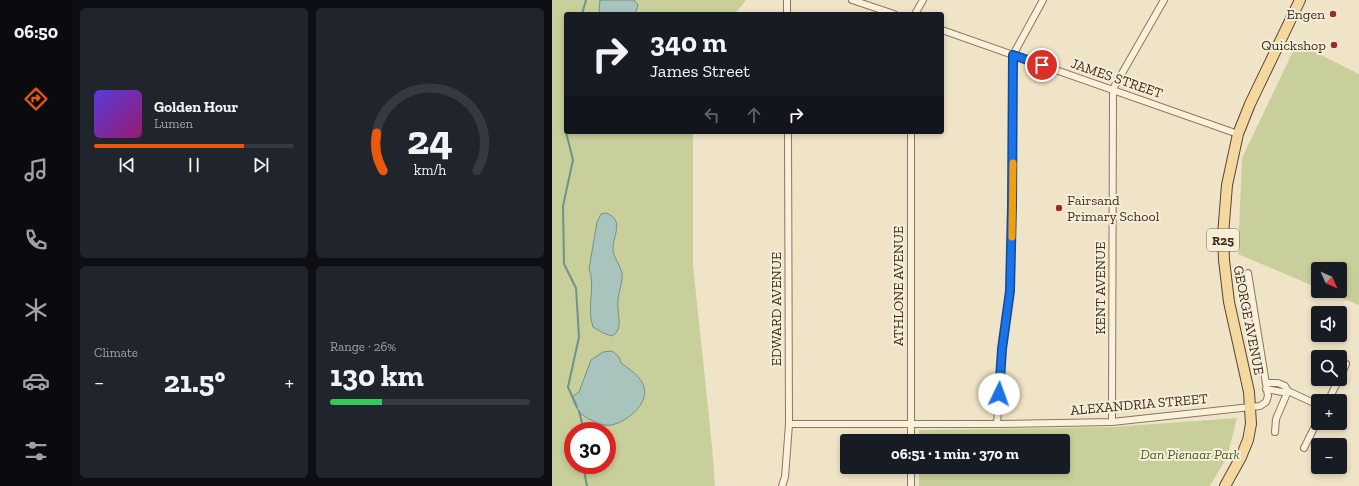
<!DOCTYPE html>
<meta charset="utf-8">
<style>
body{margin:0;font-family:"Zilla Slab",serif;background:#20242c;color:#f1f3f6;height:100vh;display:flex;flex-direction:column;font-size:15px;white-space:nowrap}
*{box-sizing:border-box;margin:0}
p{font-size:13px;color:#9ea1a6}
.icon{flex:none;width:22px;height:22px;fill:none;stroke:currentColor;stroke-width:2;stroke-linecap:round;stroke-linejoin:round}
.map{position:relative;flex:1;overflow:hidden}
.drawer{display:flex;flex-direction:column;gap:8px;padding:8px;background:#0d0f14;width:480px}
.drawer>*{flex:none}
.banner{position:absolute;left:12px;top:12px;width:380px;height:122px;border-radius:4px;box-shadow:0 2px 6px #0003;background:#171b24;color:#f1f3f6;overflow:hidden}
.needle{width:26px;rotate:135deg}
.controls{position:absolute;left:759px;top:262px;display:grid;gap:8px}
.controls a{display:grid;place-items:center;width:36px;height:36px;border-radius:4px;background:#171b24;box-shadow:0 2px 6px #0003;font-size:20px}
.speed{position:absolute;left:12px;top:422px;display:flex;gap:8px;font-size:20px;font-weight:700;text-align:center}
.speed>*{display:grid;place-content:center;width:52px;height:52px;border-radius:50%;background:#171b24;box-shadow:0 2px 6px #0003;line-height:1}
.speed .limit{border:6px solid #d22;background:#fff;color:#111}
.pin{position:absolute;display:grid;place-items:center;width:34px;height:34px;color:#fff;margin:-17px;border:2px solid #fff;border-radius:50%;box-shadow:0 1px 4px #0007}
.me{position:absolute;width:44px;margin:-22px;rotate:3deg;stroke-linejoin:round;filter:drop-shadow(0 0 3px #0008)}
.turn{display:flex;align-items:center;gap:14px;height:84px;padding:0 20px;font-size:18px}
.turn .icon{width:52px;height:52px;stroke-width:2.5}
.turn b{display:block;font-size:28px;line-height:34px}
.lanes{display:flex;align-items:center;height:38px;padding:0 20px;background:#0003;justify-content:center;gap:20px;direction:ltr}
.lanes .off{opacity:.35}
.big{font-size:30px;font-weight:700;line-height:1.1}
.drawer .card{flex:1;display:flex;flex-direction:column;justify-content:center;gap:6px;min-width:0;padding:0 14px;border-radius:6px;background:#20242c}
.drawer .dial{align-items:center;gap:0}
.dial svg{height:104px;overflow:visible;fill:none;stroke:#363941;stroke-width:7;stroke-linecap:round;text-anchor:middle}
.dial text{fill:#f1f3f6;stroke:none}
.song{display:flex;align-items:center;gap:12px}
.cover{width:48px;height:48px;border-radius:6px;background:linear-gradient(135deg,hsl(250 70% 55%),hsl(320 70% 35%))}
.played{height:4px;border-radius:2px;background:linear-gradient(90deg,#ea580c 75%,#363941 75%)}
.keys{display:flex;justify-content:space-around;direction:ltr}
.heat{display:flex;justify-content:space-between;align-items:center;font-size:22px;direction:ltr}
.charge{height:6px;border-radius:3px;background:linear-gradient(90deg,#34c759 26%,#363941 0)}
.drawer .tiles{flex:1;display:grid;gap:8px;grid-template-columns:repeat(2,1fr)}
.trip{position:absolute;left:288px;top:434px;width:230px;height:40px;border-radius:4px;background:#171b24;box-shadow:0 2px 6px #0003;font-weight:700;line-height:40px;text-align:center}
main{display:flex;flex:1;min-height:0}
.tab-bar{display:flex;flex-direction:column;width:72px;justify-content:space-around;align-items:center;background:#090b0e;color:#9ea1a6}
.tab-bar .icon{width:28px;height:28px}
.tab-bar .selected{color:#ea580c}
.tab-bar b{font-size:18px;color:#f1f3f6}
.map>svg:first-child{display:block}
.green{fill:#c9cf9b;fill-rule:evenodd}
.water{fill:#a9c4bc;stroke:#6f938a}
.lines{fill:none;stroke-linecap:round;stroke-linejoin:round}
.stream{stroke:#6f938a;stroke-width:2}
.minor-casing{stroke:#8d765c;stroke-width:8}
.primary-casing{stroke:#5b4430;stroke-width:12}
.minor{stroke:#faf1dc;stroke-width:6}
.primary{stroke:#f3d9a0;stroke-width:10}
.route-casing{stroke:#114b97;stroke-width:10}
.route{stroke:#1a73e8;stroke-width:7}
.slow{stroke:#f59e0b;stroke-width:7}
.poi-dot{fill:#9e2a2b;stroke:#f7eed8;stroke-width:1.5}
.labels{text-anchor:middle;stroke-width:4;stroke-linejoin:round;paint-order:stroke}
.shield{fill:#f7eed8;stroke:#756857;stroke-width:1}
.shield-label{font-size:13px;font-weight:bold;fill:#3d2e20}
.poi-label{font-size:14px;fill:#3d2e20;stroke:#f7eed8;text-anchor:end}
.street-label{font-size:14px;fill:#3d2e20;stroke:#f7eed8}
.park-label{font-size:14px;font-style:italic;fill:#4d5a26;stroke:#f7eed8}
</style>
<main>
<nav class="tab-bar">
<b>06:50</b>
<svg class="icon selected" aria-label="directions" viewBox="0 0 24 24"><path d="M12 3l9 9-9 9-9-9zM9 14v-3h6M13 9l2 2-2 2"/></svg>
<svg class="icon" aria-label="music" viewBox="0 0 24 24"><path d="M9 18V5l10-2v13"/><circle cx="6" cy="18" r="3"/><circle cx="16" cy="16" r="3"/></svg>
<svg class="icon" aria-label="phone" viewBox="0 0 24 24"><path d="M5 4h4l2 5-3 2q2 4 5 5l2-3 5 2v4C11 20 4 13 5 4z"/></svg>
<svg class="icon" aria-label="climate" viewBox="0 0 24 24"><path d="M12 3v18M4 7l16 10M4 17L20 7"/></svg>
<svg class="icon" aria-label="car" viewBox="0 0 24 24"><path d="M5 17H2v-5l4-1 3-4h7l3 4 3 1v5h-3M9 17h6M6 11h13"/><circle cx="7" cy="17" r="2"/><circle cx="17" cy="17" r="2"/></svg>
<svg class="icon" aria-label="filters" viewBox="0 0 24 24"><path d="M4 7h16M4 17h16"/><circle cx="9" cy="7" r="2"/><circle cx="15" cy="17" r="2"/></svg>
</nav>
<section class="drawer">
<div class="tiles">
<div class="card">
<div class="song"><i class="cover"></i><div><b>Golden Hour</b><p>Lumen</p></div></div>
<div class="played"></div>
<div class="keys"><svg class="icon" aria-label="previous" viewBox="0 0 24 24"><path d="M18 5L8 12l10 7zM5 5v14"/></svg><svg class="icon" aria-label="pause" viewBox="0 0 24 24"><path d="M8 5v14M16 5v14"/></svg><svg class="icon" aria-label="next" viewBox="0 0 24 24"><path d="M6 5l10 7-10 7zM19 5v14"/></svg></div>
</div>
<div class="card dial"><svg viewBox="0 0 100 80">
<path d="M14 69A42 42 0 1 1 86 69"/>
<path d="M14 69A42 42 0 0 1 9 40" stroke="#ea580c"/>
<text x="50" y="56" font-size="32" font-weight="700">24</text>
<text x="50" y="72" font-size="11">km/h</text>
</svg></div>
<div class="card"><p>Climate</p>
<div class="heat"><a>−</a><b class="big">21.5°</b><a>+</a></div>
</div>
<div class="card"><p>Range · 26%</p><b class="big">130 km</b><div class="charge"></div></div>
</div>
</section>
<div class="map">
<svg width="807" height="486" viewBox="0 0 807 486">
<rect width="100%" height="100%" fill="#f0e4c8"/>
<!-- green -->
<path class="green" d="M0 0H194L183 14H14V132H141V265L160 446 163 486H0ZM21 431H55V465H21Z
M745 43 807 74V305L773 291H788V269H766V288L686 254 690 158Z
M685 418 675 457 658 486H367V467H511V441H367V430L561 427Z"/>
<!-- water -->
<path class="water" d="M48 0H82L86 5 83 14H49L47 10Z
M54 213C73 220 61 235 61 248 60 256 69 265 70 274 71 284 66 292 66 301 65 309 68 318 67 326 66 331 64 334 60 336L51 333 41 327C34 309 44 285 37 269L45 222 49 214Z
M60 351 67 357 69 363C77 369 89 376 92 387 97 404 75 422 59 425 51 427 35 419 28 413 25 410 22 402 20 397L27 392 39 360 51 352Z"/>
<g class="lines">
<!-- stream -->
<path class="stream" d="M30 14 34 0
M14 132 21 160 11 206 12 264 24 288 27 337 16 387 25 407
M27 411 32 431
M31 465 35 486"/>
<defs>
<path id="minor" d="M300 0 342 14
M235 14V0
M363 14 371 0
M390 30 686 134
M359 132V441
M788 377 794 364
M714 383H726L733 386 736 391 766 405
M714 389 730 392 736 391
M776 401 787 379
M560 422 561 89 612 0
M237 424H445L560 422 708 406 714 402 716 396 696 273
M445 424 450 349 458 291 460 205 461 55 491 0
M723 432 724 419 736 391
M752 448 766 420
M359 467V486
M230 486 233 477 237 424 236 132"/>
<path id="primary" d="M673 486 689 457 696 440 699 424 697 392 677 302 672 260 671 235 675 185 686 134 698 104 748 0"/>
</defs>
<!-- minor casing -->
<use href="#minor" class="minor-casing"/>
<!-- primary casing -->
<use href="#primary" class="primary-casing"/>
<!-- minor -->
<use href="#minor" class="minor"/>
<!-- primary -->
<use href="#primary" class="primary"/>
</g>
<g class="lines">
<defs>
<path id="route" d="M447 394 450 349 458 291 460 205 461 55 490 65"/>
</defs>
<!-- route casing -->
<use href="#route" class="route-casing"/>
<!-- route -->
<use href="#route" class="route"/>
<!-- slow -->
<path class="slow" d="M460 237 461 163"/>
</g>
<!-- markers -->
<g class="poi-dot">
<circle cx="781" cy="14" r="4"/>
<circle cx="782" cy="45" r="4"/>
<circle cx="507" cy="208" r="4"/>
</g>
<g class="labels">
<!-- shield labels -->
<rect class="shield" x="655" y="229" width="32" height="22" rx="3"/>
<g class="shield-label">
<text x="671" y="245">R25</text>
</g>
<!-- poi labels -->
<g class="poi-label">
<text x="773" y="19">Engen</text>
<text x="774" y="50">Quickshop</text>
<text x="515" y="205" text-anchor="start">Fairsand<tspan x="515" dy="16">Primary School</tspan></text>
</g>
<!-- street labels -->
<g class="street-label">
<text transform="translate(565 78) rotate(19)" y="5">JAMES STREET</text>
<text transform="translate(346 286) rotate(-90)" y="5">ATHLONE AVENUE</text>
<text transform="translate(548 288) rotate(-90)" y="5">KENT AVENUE</text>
<text transform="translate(224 309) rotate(-90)" y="5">EDWARD AVENUE</text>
<text transform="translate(697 320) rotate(79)" y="5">GEORGE AVENUE</text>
<text transform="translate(587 404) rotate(-5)" y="5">ALEXANDRIA STREET</text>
</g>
<!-- park labels -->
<g class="park-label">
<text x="638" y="459">Dan Pienaar Park</text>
</g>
</g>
</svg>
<div class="controls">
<a><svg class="needle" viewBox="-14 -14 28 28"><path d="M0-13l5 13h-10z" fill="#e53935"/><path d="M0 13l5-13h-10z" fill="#9ea1a6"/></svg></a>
<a><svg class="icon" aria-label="sound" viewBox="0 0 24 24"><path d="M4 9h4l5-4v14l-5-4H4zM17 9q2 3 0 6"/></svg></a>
<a><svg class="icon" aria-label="search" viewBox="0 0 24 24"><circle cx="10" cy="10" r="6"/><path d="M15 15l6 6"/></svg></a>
<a>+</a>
<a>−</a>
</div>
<div class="speed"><div class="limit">30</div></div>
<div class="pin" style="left:490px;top:65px;background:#d93025"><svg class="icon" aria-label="arrive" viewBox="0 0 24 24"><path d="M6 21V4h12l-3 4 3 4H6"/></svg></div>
<svg class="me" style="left:447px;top:394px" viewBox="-20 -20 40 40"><circle r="19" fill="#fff"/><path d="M0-13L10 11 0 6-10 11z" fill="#1a73e8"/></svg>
<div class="trip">06:51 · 1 min · 370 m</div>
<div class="banner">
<div class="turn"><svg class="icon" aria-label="right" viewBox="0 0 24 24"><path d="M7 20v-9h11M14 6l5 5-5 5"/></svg><div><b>340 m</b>James Street</div></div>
<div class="lanes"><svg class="icon off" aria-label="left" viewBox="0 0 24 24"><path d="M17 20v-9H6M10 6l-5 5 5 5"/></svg><svg class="icon off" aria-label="ahead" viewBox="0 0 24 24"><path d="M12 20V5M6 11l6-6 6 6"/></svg><svg class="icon" aria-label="right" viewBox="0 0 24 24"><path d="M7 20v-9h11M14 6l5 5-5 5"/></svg></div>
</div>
</div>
</main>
